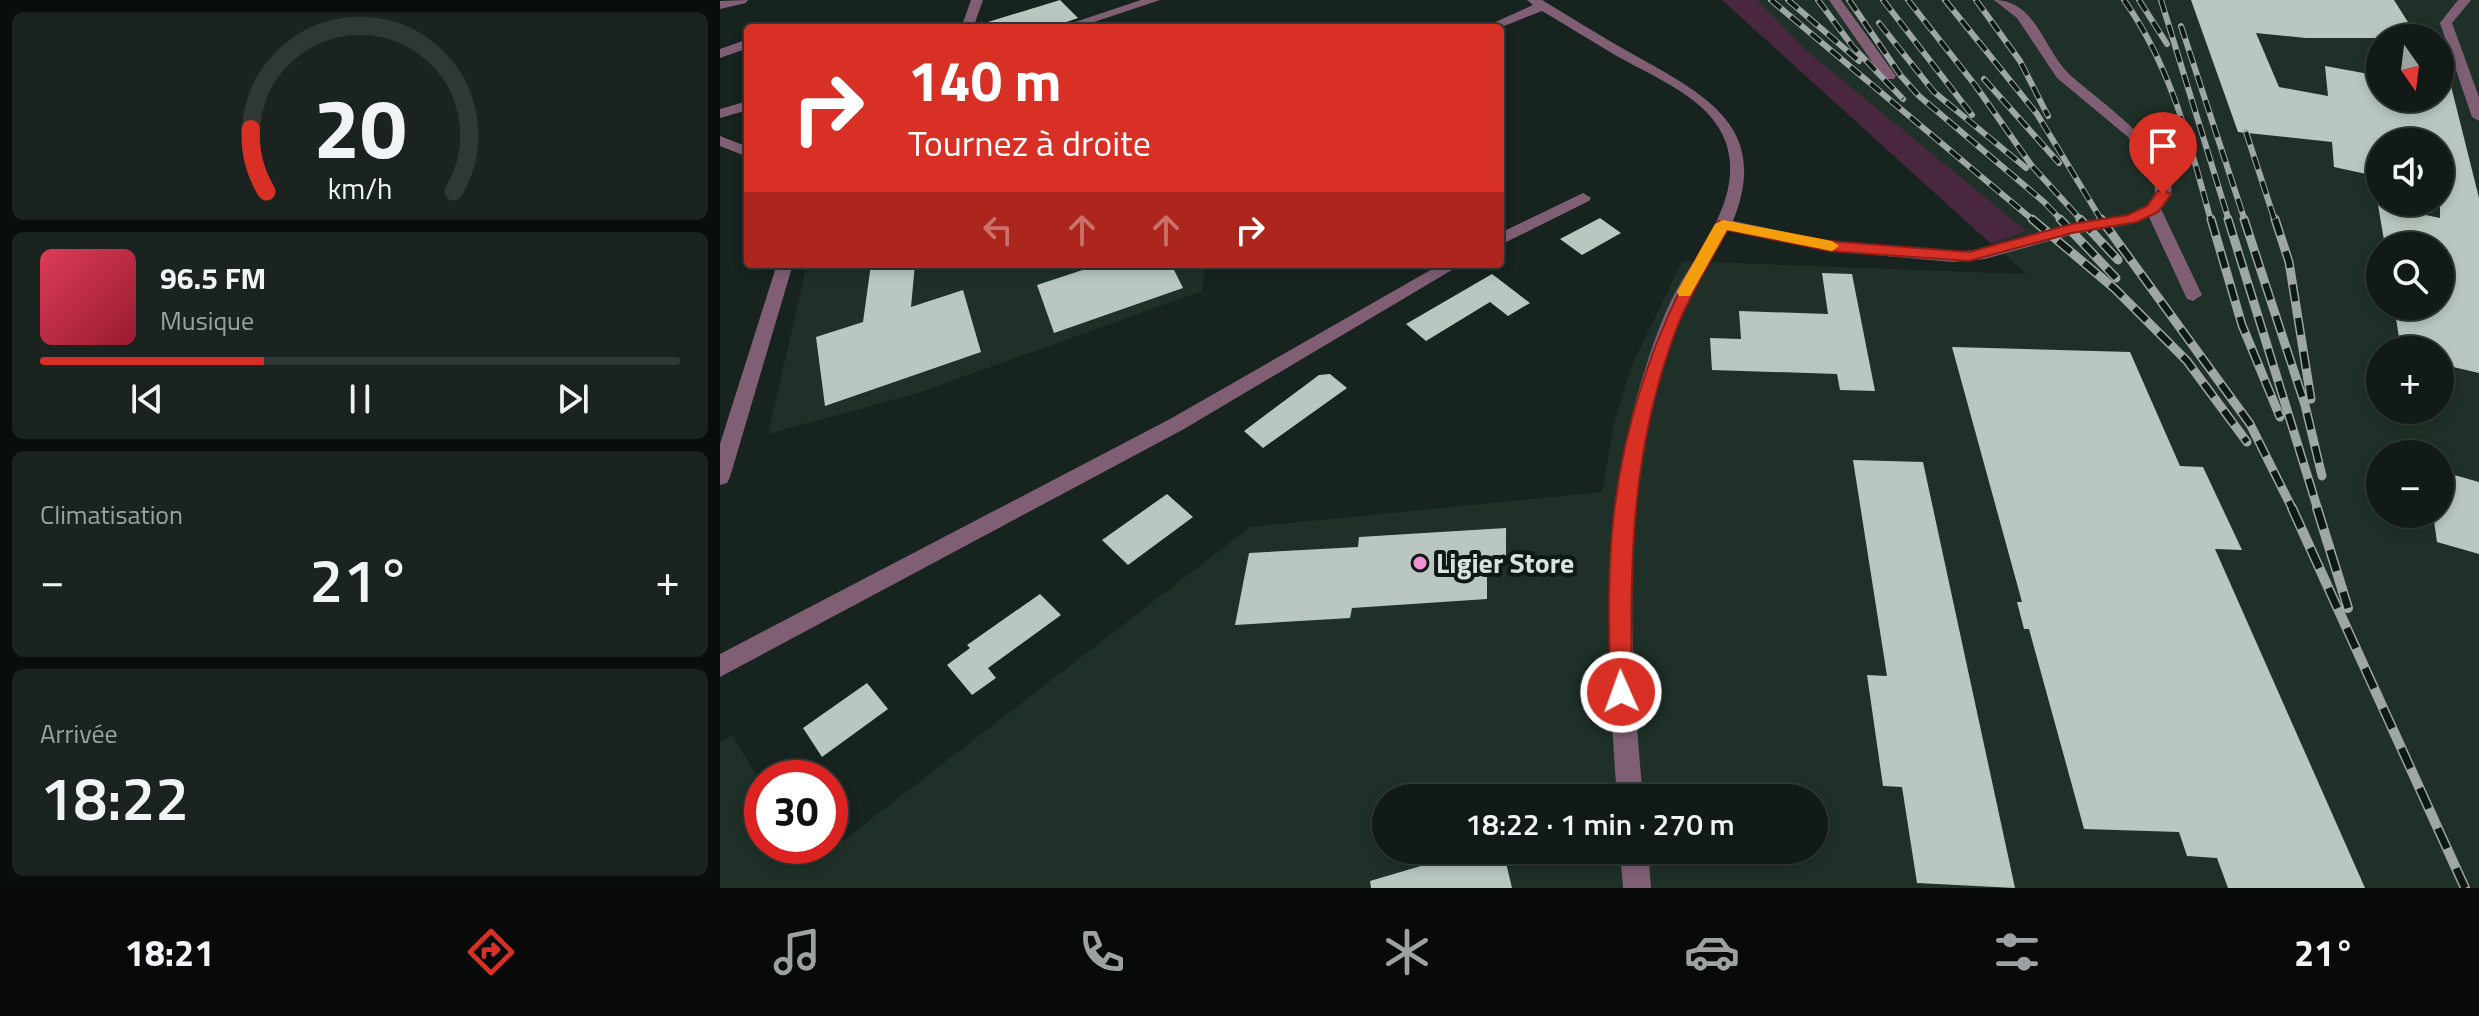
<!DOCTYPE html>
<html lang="fr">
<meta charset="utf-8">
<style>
body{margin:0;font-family:"Titillium Web",sans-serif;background:#1a231f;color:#f1f3f6;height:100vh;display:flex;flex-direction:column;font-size:30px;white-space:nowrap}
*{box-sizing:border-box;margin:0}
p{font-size:26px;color:#9ca1a1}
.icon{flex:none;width:44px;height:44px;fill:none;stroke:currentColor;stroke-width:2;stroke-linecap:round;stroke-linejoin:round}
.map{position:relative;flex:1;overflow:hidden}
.drawer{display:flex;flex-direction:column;gap:12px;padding:12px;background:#090e0c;width:720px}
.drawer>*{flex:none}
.top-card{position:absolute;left:24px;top:24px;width:760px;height:244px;border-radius:8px;box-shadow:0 4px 12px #0003,0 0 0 2px #303835;background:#d93025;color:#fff;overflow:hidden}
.needle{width:52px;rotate:166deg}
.fabs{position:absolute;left:1646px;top:24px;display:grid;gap:16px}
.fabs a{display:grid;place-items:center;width:88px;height:88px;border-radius:50%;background:#111a16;box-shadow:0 4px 12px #0003,0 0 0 2px #303835;font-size:40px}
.speed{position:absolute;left:24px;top:760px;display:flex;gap:16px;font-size:40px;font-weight:700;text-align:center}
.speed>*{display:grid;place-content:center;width:104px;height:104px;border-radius:50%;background:#111a16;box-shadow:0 4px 12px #0003,0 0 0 2px #303835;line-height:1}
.speed .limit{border:12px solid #d22;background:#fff;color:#111}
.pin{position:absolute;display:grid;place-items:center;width:68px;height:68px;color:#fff;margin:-82px -34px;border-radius:50% 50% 50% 0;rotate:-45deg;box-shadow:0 0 8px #0007}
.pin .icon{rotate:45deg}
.me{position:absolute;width:88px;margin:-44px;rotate:358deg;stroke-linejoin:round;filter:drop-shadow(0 0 6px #0008)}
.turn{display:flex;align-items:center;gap:28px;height:168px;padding:0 32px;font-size:36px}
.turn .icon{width:104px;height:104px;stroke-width:2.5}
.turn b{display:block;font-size:56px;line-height:68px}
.lanes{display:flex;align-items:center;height:76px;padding:0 32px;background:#0003;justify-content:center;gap:40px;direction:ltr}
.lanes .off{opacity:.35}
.big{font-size:60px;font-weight:600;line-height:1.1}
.drawer .card{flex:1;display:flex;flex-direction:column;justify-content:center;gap:12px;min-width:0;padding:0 28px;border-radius:12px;background:#1a231f}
.drawer .dial{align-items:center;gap:0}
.dial svg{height:208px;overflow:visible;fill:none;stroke:#303835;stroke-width:7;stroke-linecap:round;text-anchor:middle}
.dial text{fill:#f1f3f6;stroke:none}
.song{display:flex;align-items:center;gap:24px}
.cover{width:96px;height:96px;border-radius:12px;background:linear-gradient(135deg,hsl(350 70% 55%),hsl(350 70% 35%))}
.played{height:8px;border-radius:4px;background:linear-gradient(90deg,#d93025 35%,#303835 35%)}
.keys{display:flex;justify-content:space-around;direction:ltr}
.heat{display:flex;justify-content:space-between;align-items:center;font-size:44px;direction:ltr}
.trip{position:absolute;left:652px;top:784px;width:456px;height:80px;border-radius:40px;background:#111a16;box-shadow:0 4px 12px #0003,0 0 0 2px #303835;font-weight:600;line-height:80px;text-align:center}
.tab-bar{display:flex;height:128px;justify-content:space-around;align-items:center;background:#070a09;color:#9ca1a1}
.tab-bar .icon{width:56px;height:56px}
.tab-bar .active{color:#d93025}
.tab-bar b{font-size:36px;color:#f1f3f6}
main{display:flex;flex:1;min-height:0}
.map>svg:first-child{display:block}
.built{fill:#1e3028;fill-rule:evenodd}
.green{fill:#49283f}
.building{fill:#b9c7c0}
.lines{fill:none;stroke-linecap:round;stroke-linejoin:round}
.minor{fill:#805f75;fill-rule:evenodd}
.rail-far2-casing{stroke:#9ea7a3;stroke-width:6}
.rail-far1-casing{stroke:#9ea7a3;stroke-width:9}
.rail-casing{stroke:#9ea7a3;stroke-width:10}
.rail-far2{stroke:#0e1914;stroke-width:4;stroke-dasharray:13;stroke-linecap:butt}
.rail-far1{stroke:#0e1914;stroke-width:6;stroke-dasharray:17;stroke-linecap:butt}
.rail{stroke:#0e1914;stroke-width:7;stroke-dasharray:22;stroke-linecap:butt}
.route{fill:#d93025;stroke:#8d1f18;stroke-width:2}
.slow{fill:#f59e0b}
.poi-dot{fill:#f391d5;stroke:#0e1914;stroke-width:3}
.labels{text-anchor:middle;stroke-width:8;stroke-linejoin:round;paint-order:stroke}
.poi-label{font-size:28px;font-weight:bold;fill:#d9e1dd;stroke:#0e1914;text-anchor:start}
</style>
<main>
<section class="drawer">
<div class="card dial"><svg viewBox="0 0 100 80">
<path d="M14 69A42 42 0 1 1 86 69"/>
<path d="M14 69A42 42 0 0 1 8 45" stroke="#d93025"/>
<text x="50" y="56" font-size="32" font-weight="700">20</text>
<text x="50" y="72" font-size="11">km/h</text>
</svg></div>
<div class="card">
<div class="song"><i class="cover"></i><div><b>96.5 FM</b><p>Musique</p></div></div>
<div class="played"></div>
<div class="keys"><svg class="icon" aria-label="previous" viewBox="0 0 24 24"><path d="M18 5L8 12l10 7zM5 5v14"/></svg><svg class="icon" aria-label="pause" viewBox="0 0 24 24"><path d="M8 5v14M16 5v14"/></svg><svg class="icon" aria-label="next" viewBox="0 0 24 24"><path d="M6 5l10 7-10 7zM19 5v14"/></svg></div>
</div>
<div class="card"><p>Climatisation</p>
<div class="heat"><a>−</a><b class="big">21°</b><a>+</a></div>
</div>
<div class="card"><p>Arrivée</p><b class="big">18:22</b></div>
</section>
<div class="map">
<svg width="1759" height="888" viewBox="0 0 1759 888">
<rect width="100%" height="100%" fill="#17231e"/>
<!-- built -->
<path class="built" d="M1002 0H1759V888H0V741L12 736 42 783V846H82L94 863 530 527 882 492 894 423 913 363 962 261 1306 274ZM1660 38H1720V98H1660ZM1660 142H1720V202H1660ZM1660 246H1720V306H1660ZM1660 350H1720V410H1660ZM1660 454H1720V514H1660ZM666 798H1094V850H666Z
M87 264H485L482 291 195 394 48 434Z"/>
<!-- green -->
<path class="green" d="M1002 0H1037L1087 51 1306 231 1271 244Z"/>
<!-- building -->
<path class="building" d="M340 0 358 18 329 28H269L268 22Z
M1471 0H1674L1698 38H1586L1536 33 1559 87 1608 96 1605 66 1660 76V98H1720V79L1729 78 1759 198V373L1720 364V350H1681L1674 306H1720V246H1665L1658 205 1720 218V142H1660V177L1614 167 1612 142 1518 132Z
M880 218 901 233 862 255 840 239Z
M151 264H195L191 307 243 290 261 352 105 406 96 337 143 322Z
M381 264H451L463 288 334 333 317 285Z
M1102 273 1132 274 1155 391 1120 390 1117 374 992 370 990 338 1021 339 1019 311 1108 314Z
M772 274 810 303 788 316 770 302 706 341 686 324Z
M1232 347 1410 352 1460 466 1483 467 1522 550 1495 549 1645 888H1508L1497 858 1467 856 1459 832 1364 829 1309 629H1304L1297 602H1302Z
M610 374 627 388 543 448 524 431 599 375Z
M1133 460 1203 462 1295 888 1197 883 1182 787 1163 786 1147 675 1167 676Z
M1720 471 1759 482V554L1717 542 1713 514H1720Z
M447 494 473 517 408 565 382 540Z
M786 528V557L767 558V599L632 608 630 618 515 625 529 553 638 547 639 537Z
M320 594 341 615 268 668 276 678 252 695 227 665 250 648 247 645Z
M147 683 168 709 102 757 83 728Z
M708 850H783L792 888H651L650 881 711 863Z"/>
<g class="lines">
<!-- minor -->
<path class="minor" d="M28 0 26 3 0 9V1Z
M251 0H263L253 28H241Z
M421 0H440L356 28H337Z
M807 0H822C854 19 885 39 918 57 989 97 1050 129 1013 221L1109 241 1233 252 1264 249 1352 224 1407 215 1427 206 1435 194 1434 177 1408 137 1337 78 1297 18 1274 0C1316 0 1324 50 1349 74 1374 97 1459 155 1451 193 1450 198 1444 205 1441 209L1482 295 1473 301 1467 299 1429 217 1411 224 1354 234 1265 259 1233 262 1109 251 1008 230C993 259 974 286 962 316 899 471 908 635 923 798H897C886 650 880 503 928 360 935 338 944 314 955 293 979 248 1024 198 1006 143 991 98 933 77 895 55 870 40 846 25 822 11L779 28H762L813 5Z
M1109 0H1121L1176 76 1174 79H1164Z
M1738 0H1751L1732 23 1759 97V121L1752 117 1720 23Z
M28 39V48L0 58V49Z
M28 101V110L0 118V109Z
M0 136 28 147V157L0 146Z
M863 193 871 198 869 201 780 245V233Z
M57 264H73L10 477 7 483 0 485V444Z
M721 264H742L464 429 0 677V654L450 419Z
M900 850H928L931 888H903Z"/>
<defs>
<path id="rail-far2" d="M1051 0 1314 221
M1068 0 1139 61
M1098 0 1133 47 1183 99
M1129 0 1181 76 1199 96 1324 202 1342 221
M1163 0 1252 115
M1188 0 1255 85 1312 166 1362 221
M1225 0 1317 114 1382 221
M1256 0 1300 61 1328 116
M1404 0C1451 66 1470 144 1491 221
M1419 0 1447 44
M1441 0 1509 221
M1159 23 1214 92 1306 168
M1461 26 1525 221
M1264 79 1339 163
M1526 132 1555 221"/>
<path id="rail-far1" d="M1312 219 1395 289 1467 361 1527 442
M1340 219 1396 278
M1360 219 1398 260
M1381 219 1530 424 1573 510
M1491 219 1522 325 1560 417
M1508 219 1598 510
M1524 219 1585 405 1602 476
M1555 219 1569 262 1591 399"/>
<path id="rail" d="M1572 508 1745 888
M1597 508 1628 608"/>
</defs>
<!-- rail-far2 casing -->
<use href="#rail-far2" class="rail-far2-casing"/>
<!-- rail-far1 casing -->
<use href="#rail-far1" class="rail-far1-casing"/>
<!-- rail casing -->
<use href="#rail" class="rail-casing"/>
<!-- rail-far2 -->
<use href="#rail-far2" class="rail-far2"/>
<!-- rail-far1 -->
<use href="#rail-far1" class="rail-far1"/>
<!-- rail -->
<use href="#rail" class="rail"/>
</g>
<!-- route -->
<path class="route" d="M1443 190 1451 194 1438 212 1417 222 1352 233 1249 261 1109 251 1007 230C991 261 970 294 957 327 910 451 910 562 912 692L909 699 901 702 893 699 890 692C890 649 888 606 890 563 895 441 934 325 998 221L1109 241 1249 252 1352 224 1408 215 1427 206 1438 191Z"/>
<!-- slow -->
<path class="slow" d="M1003 220 1112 241 1119 246 1112 251 1007 230 970 296H959L957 292 995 224Z"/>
<!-- markers -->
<circle class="poi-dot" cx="700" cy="563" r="8"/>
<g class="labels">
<!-- poi labels -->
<g class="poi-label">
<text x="716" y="573">Ligier Store</text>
</g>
</g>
</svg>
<div class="fabs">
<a><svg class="needle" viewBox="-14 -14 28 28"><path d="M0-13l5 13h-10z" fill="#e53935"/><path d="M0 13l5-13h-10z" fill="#9ca1a1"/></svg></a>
<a><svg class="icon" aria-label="sound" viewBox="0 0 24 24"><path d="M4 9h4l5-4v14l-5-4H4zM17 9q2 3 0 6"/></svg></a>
<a><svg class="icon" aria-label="search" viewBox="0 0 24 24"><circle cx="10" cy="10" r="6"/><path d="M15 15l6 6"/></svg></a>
<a>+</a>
<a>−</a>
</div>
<div class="speed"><div class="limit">30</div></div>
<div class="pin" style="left:1443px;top:194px;background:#d93025"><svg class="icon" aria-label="arrive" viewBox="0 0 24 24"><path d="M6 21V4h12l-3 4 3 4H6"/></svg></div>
<svg class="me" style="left:901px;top:692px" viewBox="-20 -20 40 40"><circle r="17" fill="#d93025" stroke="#fff" stroke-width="3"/><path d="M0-11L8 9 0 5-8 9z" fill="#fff"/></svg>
<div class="trip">18:22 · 1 min · 270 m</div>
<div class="top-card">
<div class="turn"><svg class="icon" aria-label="right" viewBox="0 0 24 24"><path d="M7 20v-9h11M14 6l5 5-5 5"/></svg><div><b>140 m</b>Tournez à droite</div></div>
<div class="lanes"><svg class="icon off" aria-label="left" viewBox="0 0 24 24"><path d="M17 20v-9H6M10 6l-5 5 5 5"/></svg><svg class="icon off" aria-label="ahead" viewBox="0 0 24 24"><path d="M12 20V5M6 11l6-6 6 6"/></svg><svg class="icon off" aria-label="ahead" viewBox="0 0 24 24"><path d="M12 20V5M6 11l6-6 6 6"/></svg><svg class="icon" aria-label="right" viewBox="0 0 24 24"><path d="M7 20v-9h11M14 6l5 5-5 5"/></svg></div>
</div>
</div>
</main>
<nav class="tab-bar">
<b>18:21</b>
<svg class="icon active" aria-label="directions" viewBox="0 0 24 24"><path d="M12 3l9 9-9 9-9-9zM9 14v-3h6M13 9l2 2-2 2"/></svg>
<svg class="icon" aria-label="music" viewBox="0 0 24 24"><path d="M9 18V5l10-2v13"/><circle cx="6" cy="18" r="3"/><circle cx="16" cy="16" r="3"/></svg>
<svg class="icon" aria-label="phone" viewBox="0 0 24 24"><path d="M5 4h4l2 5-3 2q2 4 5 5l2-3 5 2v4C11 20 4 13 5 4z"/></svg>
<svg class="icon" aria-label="climate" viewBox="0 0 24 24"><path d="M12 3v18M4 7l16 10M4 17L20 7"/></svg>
<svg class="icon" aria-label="car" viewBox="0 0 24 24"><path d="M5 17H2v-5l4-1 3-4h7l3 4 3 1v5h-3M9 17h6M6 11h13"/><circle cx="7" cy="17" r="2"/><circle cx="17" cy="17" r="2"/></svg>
<svg class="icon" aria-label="filters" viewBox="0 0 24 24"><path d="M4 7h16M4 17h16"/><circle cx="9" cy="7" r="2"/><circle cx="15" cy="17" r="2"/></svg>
<b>21°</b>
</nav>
